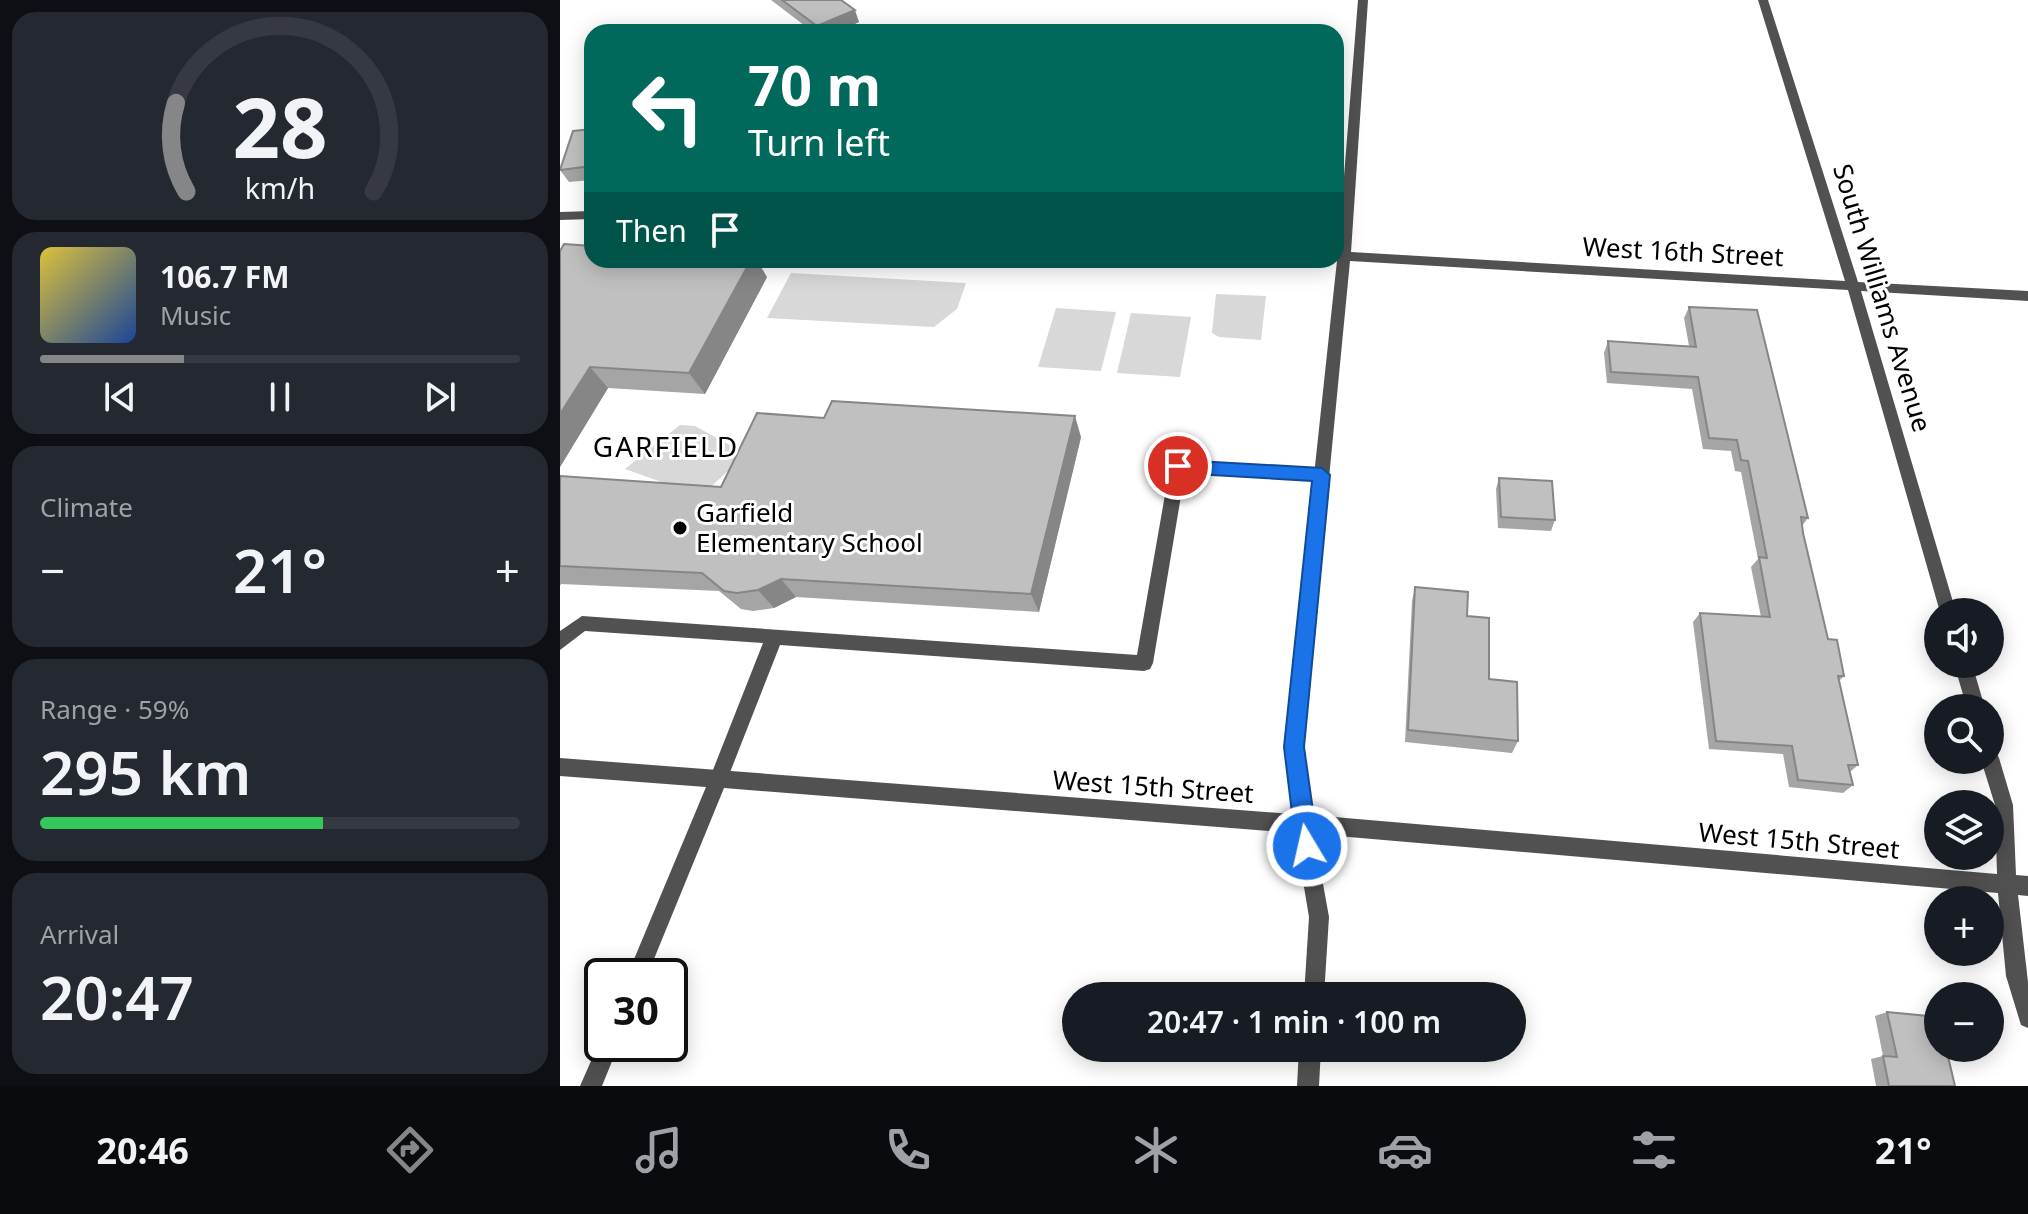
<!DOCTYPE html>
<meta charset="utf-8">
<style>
body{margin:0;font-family:"Noto Sans",sans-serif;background:#242831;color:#f1f3f6;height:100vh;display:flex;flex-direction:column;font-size:30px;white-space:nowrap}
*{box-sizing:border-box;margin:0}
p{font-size:26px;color:#9ea1a6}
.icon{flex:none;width:44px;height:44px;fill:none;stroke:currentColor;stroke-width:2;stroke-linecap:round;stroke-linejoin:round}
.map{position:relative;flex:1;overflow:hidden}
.panel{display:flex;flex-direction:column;gap:12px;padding:12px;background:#0d0f14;width:560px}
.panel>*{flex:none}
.guide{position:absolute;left:24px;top:24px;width:760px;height:244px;border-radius:24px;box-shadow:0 4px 20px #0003;background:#00695c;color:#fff;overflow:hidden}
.buttons{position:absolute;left:1364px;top:598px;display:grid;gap:16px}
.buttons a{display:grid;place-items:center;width:80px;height:80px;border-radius:50%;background:#171b24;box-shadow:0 4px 20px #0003;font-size:40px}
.speed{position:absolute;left:24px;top:958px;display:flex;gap:16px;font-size:40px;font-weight:700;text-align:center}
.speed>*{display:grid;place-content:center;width:104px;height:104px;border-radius:50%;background:#171b24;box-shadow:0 4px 20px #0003;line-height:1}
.speed .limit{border:4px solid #111;border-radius:12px;background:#fff;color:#111}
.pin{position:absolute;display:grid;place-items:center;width:68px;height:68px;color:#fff;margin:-34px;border:4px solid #fff;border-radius:50%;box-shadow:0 2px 8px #0007}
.me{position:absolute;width:88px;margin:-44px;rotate:351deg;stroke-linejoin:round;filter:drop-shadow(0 0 6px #0008)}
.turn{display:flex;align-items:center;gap:28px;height:168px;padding:0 32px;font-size:36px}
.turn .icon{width:104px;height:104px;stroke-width:2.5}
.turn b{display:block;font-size:56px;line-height:68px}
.then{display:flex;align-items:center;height:76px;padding:0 32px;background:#0003;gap:16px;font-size:30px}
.big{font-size:60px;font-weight:600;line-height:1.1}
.panel .tile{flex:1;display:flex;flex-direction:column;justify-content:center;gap:12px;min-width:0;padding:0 28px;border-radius:24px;background:#242831}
.panel .dial{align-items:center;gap:0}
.dial svg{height:208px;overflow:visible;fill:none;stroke:#363941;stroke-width:7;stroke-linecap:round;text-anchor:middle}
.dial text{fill:#f1f3f6;stroke:none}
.song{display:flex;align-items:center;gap:24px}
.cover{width:96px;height:96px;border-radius:12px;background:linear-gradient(135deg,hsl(50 70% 55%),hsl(220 70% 35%))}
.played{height:8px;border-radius:4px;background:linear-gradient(90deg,#858687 30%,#363941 30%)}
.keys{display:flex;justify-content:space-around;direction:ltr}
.heat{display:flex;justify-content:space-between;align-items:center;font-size:44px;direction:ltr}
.charge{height:12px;border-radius:6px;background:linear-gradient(90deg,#34c759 59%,#363941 0)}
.trip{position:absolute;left:502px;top:982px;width:464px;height:80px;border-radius:40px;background:#171b24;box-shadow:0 4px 20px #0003;font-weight:600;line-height:80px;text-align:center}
.dock{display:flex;height:128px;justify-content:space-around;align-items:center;background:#090b0e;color:#9ea1a6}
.dock .icon{width:56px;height:56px}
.dock .selected{color:#858687}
.dock b{font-size:36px;color:#f1f3f6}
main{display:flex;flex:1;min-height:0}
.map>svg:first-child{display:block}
.green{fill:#d8d8d8}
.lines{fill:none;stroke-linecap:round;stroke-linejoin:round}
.service{fill:#515151;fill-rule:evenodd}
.minor{fill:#515151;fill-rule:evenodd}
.wall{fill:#a5a5a5}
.shaded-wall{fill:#868686}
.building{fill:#c0c0c0;stroke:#868686;stroke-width:2}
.route{fill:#1a73e8;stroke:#114b97;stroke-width:2}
.poi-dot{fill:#000;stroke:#fff;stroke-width:3}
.labels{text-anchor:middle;stroke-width:6;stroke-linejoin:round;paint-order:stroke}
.street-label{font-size:26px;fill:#000;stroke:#fff}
.poi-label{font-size:26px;fill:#000;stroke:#fff;text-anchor:start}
.neighbourhood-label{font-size:28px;letter-spacing:2px;fill:#000;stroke:#fff}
</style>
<main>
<section class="panel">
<div class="tile dial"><svg viewBox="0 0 100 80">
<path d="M14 69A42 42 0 1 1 86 69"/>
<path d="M14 69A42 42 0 0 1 10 35" stroke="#858687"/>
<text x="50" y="56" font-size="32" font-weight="700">28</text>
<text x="50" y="72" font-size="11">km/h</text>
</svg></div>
<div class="tile">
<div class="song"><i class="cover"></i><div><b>106.7 FM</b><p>Music</p></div></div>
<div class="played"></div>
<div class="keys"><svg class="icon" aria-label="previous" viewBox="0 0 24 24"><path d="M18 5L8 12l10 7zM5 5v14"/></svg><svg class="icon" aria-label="pause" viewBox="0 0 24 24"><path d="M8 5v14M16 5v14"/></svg><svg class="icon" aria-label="next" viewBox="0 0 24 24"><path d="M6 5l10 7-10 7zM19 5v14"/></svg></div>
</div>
<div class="tile"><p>Climate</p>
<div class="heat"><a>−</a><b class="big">21°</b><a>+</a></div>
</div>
<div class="tile"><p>Range · 59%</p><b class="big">295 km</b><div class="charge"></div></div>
<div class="tile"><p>Arrival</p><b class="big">20:47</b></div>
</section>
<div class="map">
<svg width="1468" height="1086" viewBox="0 0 1468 1086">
<rect width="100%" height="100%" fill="#fff"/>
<!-- green -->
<path class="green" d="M231 273 406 283 397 309 374 327 207 318Z
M656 294 706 296 701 340 659 337 652 333Z
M496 308 556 312 541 371 478 367Z
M571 313 631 317 620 377 557 373Z
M120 425 135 426 186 454 141 496 65 469Z"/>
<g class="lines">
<!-- service -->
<path class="service" d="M618 460 762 469 770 475 762 481 625 472 593 663 590 669 584 671 220 645 167 780 165 786 158 789 151 786 149 780 203 643 25 631 0 650V631L22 616 577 655 610 466Z"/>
<!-- minor -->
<path class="minor" d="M798 0H808L791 252 1285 281 1198 0H1208L1298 282 1468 291V301L1301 291 1396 612H1380L1288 290 790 261 743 747 751 815 1437 874 1435 805 1421 760H1430V749L1436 752 1439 758 1453 805 1456 875 1468 876V896L1458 895 1468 982V1028L1461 1025 1446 976 1438 893 754 834 769 917 764 996H744L749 917 735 833 164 788 87 976H67L146 787 0 776V758L732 814 725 747 775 279 777 261 774 260 778 252Z
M32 211V219L0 220V212Z
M1394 664H1412L1425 708H1407Z
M42 1036V1044H59L42 1086H20Z
M739 1048H761L759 1086H737Z"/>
</g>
<!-- wall -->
<path class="wall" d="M211 0H281L299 22 277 32H253Z
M32 129V180L9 182 0 170Z
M0 251 207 277 145 394 48 388 0 467Z
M1129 307 1248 518 1242 526 1243 533 1268 639 1284 676 1279 681 1298 765 1290 772 1293 785 1283 793 1229 787 1223 754 1149 749 1133 622 1140 613 1201 617 1191 567 1198 559 1181 472 1175 471 1171 451 1143 449 1132 389 1047 383 1044 353 1048 341 1129 346 1124 318Z
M521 437 479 612 236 597 214 608 193 611 181 609 159 591 1 584 0 586V476L161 487Z
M939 478 995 520 991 531 938 528 936 489Z
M855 587 907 616 929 679 958 741 952 753 845 742 852 601Z
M1327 1012 1395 1086H1316L1311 1059 1323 1056 1315 1016Z"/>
<!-- shaded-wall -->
<path class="shaded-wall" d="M295 10 299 22 277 32H260L257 26Z
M191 260H197L207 277 145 394 129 373Z
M30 367 48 388 0 467V414Z
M515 416 521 437 479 612 471 594Z
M221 579 236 597 214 608 198 590Z"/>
<!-- building -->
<path class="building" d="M222 0H281L295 10 257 26Z
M32 129V166L0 170 13 131Z
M4 244 32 246V260H191L129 373 30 367 0 414V251Z
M1129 307 1197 310 1248 518 1241 517 1243 533 1268 639 1277 640 1284 676H1278L1298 765H1288L1293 785 1238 780 1232 746 1156 741 1140 613 1210 617 1199 557 1207 558 1188 461 1181 460 1177 440 1149 438 1138 377 1051 372 1048 341 1136 347Z
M272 401 515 416 471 594 221 579 198 590 177 593 164 591 142 573 0 566V476L161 487 197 413 264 418Z
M939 478 992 481 995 520 941 517Z
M855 587 908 592 907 616 929 618V679L957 682 958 741 848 730Z
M1327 1012 1378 1017V1048H1386L1395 1086H1329L1323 1056 1337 1057Z"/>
<!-- route -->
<path class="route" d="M618 460 762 468 770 475 744 747 758 846 754 854 747 857 739 854 736 846 724 747 752 481 618 473 610 466Z"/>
<!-- markers -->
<circle class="poi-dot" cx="120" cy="528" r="8"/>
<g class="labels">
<!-- street labels -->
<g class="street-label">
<text transform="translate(1123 252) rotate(3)" y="9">West 16th Street</text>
<text transform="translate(1322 298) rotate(73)" y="9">South Williams Avenue</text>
<text transform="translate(593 787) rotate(4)" y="9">West 15th Street</text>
<text transform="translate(1239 841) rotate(5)" y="9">West 15th Street</text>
</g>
<!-- poi labels -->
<g class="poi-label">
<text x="136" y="522">Garfield<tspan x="136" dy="30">Elementary School</tspan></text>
</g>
<!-- neighbourhood labels -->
<g class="neighbourhood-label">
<text x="106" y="457">GARFIELD</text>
</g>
</g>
</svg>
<div class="buttons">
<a><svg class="icon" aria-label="sound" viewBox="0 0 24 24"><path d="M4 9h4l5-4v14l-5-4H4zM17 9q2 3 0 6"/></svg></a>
<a><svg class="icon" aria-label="search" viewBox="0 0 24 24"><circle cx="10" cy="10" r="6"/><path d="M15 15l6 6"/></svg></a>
<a><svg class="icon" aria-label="layers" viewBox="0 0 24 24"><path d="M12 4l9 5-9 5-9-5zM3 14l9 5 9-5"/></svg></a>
<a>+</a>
<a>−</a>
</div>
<div class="speed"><div class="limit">30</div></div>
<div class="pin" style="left:618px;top:466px;background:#d93025"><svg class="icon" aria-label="arrive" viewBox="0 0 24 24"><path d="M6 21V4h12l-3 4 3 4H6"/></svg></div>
<svg class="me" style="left:747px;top:846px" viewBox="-20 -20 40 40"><circle r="17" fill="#1a73e8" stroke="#fff" stroke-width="3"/><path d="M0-11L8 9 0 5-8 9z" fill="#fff"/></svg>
<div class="trip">20:47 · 1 min · 100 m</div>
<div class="guide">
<div class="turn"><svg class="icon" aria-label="left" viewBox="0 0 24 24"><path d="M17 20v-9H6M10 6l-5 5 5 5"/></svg><div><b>70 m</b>Turn left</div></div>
<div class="then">Then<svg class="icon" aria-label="arrive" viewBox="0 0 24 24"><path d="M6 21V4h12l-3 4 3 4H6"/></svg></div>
</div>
</div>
</main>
<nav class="dock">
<b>20:46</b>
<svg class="icon selected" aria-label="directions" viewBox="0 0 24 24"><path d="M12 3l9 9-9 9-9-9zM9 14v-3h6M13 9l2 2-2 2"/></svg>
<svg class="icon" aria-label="music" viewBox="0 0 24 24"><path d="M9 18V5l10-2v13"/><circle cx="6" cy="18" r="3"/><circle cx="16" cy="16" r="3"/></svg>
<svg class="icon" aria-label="phone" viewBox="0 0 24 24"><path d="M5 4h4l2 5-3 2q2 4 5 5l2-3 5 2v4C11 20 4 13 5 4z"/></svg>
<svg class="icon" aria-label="climate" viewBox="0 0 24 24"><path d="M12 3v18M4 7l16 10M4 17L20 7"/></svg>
<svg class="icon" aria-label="car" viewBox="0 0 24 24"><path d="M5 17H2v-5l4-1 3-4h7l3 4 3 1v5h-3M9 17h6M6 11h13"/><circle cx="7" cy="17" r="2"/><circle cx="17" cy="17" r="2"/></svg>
<svg class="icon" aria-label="filters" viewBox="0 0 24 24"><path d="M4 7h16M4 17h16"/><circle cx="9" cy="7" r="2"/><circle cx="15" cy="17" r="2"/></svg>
<b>21°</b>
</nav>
